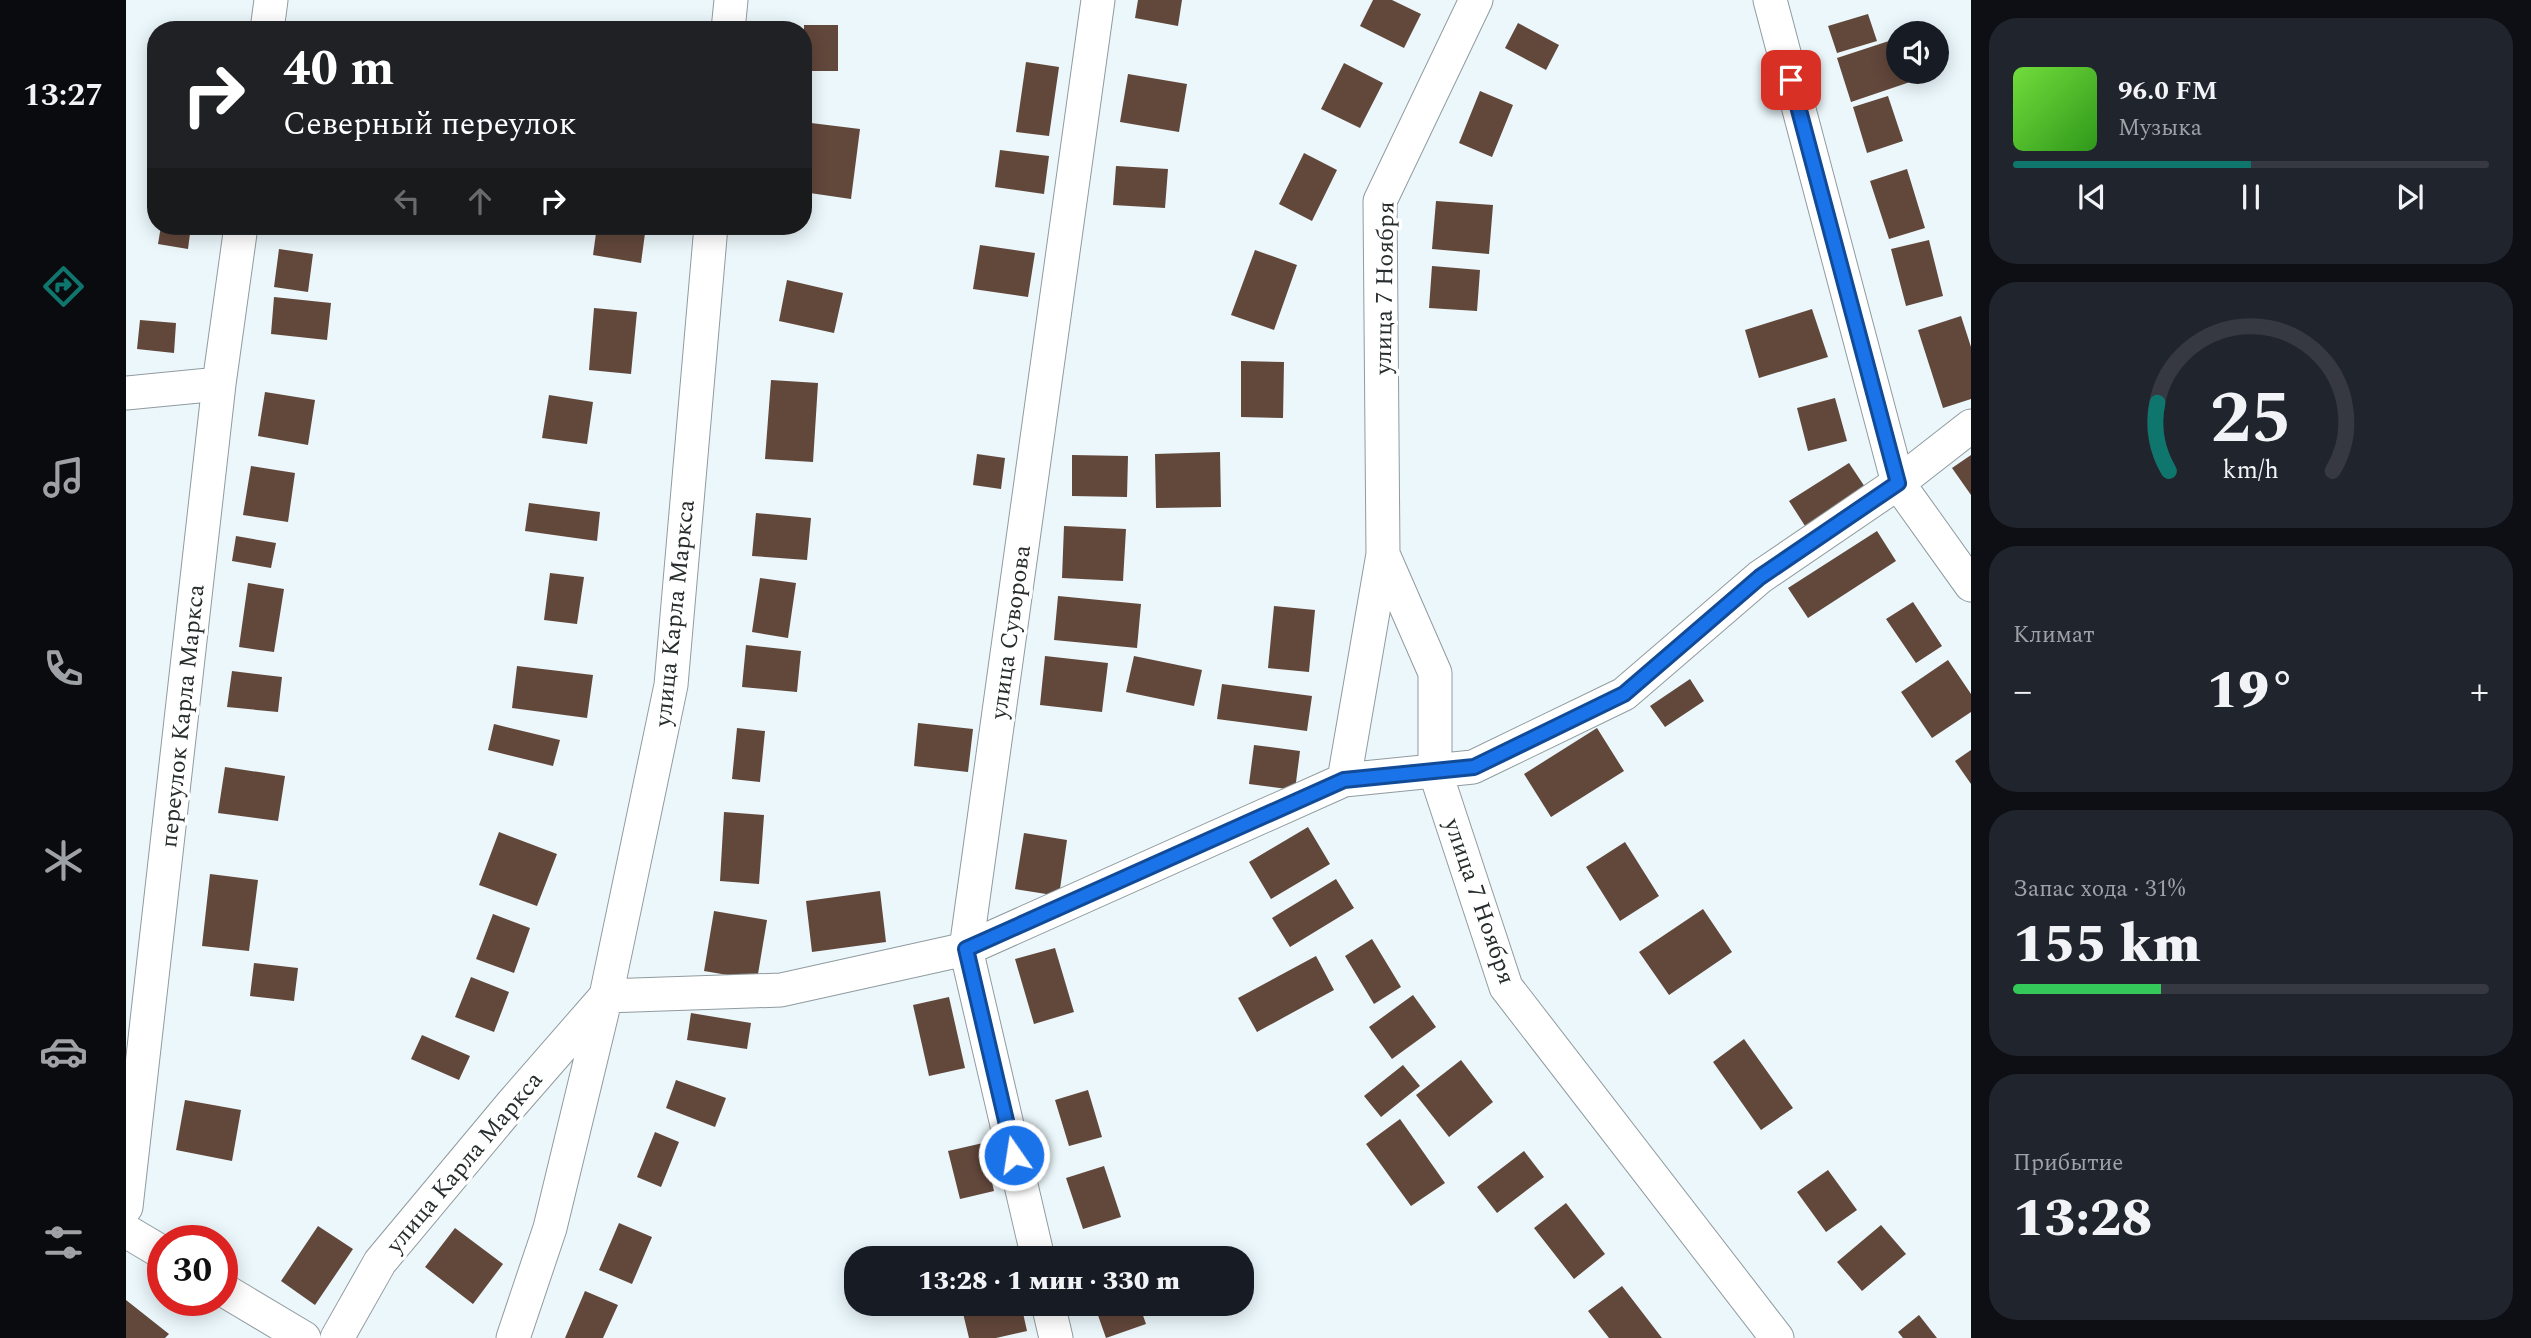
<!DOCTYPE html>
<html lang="ru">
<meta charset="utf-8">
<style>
body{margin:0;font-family:Spectral,serif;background:#20242c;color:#f1f3f6;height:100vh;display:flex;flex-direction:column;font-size:26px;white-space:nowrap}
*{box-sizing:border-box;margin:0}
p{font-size:23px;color:#9ea1a6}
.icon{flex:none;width:38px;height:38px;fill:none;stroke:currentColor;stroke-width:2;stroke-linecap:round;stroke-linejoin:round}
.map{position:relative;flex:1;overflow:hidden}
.panel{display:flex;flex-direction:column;gap:18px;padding:18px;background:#0d0f14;width:560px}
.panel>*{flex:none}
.top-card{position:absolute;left:21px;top:21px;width:665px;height:214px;border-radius:28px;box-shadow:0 4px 18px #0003;background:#202124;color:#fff;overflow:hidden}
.buttons{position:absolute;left:1760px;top:21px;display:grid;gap:14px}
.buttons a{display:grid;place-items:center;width:63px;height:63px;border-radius:50%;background:#171b24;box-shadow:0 4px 18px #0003;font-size:35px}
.speed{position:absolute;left:21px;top:1225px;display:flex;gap:14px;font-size:35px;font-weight:700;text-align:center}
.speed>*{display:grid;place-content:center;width:91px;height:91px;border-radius:50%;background:#171b24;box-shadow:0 4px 18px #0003;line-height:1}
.speed .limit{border:10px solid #d22;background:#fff;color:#111}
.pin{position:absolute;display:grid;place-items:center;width:60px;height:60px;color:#fff;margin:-30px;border-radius:14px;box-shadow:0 4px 10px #0006}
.me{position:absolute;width:77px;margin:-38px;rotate:347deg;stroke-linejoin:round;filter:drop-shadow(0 0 5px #0008)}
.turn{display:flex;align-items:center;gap:24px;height:147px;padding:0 21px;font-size:32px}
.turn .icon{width:91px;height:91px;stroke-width:2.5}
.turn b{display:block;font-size:49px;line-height:60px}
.lanes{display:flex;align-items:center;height:66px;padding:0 21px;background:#0003;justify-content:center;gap:35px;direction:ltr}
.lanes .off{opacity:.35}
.big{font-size:52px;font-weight:800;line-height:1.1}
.panel .card{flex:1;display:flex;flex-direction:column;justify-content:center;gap:10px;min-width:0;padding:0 24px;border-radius:28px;background:#20242c}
.panel .dial{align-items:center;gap:0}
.dial svg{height:182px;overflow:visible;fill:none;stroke:#363941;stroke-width:7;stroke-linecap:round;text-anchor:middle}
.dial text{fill:#f1f3f6;stroke:none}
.song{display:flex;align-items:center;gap:21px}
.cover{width:84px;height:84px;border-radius:10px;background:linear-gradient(135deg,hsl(100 70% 55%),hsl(110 70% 35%))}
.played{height:7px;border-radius:4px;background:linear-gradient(90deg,#0f766e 50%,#363941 50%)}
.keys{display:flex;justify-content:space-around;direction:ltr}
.heat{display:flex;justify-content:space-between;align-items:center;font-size:38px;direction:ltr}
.charge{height:10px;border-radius:5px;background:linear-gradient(90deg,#34c759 31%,#363941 0)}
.trip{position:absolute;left:718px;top:1246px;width:410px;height:70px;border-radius:28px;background:#171b24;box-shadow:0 4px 18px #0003;font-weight:800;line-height:70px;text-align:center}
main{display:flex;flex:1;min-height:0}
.tab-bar{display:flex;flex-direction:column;width:126px;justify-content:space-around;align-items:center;background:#090b0e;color:#9ea1a6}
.tab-bar .icon{width:49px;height:49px}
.tab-bar .selected{color:#0f766e}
.tab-bar b{font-size:32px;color:#f1f3f6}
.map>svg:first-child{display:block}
.building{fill:#62473b}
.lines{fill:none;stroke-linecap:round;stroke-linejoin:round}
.minor-casing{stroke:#909b9f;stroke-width:35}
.minor{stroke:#fff;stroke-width:33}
.route-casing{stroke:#114b97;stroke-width:18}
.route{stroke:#1a73e8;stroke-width:12}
.labels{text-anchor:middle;stroke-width:7;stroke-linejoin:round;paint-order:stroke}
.street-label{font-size:24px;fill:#272c2d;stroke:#fff}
</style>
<main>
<nav class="tab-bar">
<b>13:27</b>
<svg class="icon selected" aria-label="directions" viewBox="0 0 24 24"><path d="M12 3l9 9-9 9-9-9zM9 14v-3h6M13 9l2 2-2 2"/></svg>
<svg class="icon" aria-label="music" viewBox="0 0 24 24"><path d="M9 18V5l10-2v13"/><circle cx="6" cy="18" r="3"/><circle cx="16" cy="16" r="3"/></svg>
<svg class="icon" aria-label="phone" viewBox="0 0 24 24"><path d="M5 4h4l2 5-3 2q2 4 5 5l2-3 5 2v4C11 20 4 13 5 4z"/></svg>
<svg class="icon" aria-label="climate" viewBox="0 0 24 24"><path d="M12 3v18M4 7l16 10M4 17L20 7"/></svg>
<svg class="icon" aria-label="car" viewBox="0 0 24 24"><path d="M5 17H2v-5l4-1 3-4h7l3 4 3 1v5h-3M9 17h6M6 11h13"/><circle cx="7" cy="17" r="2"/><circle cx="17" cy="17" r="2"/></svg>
<svg class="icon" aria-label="filters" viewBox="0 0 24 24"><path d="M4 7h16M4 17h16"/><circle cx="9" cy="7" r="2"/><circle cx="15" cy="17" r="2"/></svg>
</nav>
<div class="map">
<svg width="1845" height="1338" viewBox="0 0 1845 1338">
<rect width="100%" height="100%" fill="#ebf7fb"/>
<!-- building -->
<path class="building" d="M1012 0H1056L1052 26 1009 18Z
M1247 0H1266L1295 14 1278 48 1234 26Z
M1742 14 1751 41 1711 53 1702 26Z
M1392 23 1433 45 1420 70 1379 48Z
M678 25H712V71H678Z
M1769 39 1773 49V72H1780L1784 82 1725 102 1711 58Z
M900 62 933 67 923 136 890 132Z
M1218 63 1257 83 1234 128 1195 109Z
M1002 74 1061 84 1053 132 994 122Z
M1354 91 1387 105 1366 157 1333 143Z
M1762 96 1777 141 1741 153 1727 107Z
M685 123 734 129 725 199 677 192Z
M874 150 923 156 918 194 869 187Z
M1178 153 1211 170 1186 221 1153 204Z
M990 166 1042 169 1039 208 987 205Z
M1781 169 1799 228 1763 239 1744 181Z
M1310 201 1367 205 1363 254 1306 249Z
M35 226H65L62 249 32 244Z
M471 226H520L515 263 467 255Z
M1803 240 1817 296 1780 306 1765 249Z
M854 245 909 253 902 297 847 289Z
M153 249 187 254 182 292 148 287Z
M1129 250 1171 265 1148 330 1105 315Z
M1306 266 1354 270 1351 311 1303 308Z
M661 280 717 293 708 333 653 321Z
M148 297 205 303 201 340 145 334Z
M468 308 511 312 505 374 463 370Z
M1686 309 1702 357 1633 378 1619 330Z
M1835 316 1845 347V399L1817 408 1792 330Z
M14 320 50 323 48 353 11 349Z
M1115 361 1158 362 1157 418 1115 417Z
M645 380 692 383 687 462 639 459Z
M139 392 189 400 182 445 132 436Z
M423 395 467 402 461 444 416 438Z
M1709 398 1721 441 1682 451 1671 408Z
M1094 452 1095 507 1030 508 1029 454Z
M851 454 879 458 875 489 847 485Z
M946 455 1002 456 1001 497 946 496Z
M1845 455V495L1826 468Z
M1723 463 1741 490 1681 529 1663 501Z
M125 466 169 473 162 522 117 515Z
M403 503 474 512 471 541 399 531Z
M630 513 685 518 681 560 626 556Z
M938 526 1000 529 997 581 936 578Z
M1751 531 1770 561 1682 618 1662 588Z
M110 536 150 543 145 568 106 561Z
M424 573 458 577 451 624 418 620Z
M634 578 670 583 662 638 626 632Z
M122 583 158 589 148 652 113 647Z
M932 596 1015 604 1011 648 928 640Z
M1787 602 1816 646 1790 663 1760 619Z
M1148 606 1189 610 1183 672 1142 668Z
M620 645 675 651 671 692 616 687Z
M919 656 982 663 976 712 914 705Z
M1008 656 1076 670 1068 706 1000 692Z
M1822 660 1845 694V712L1806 738 1775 692Z
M391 666 467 675 461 718 386 708Z
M106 671 156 677 152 712 101 707Z
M1564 679 1578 701 1539 727 1524 706Z
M1096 684 1186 696 1181 731 1091 719Z
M792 723 847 729 842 772 788 766Z
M368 724 434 740 427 766 362 750Z
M611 728 639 731 634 782 606 779Z
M1471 728 1498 771 1425 817 1398 774Z
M1128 745 1174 751 1169 790 1123 784Z
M1845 750V784L1829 761Z
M99 767 159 776 152 821 92 813Z
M598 812 638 815 633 884 594 881Z
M1182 827 1204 864 1145 899 1123 862Z
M373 832 431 854 411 906 353 885Z
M898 833 941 840 933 896 889 889Z
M1499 842 1533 896 1494 921 1460 867Z
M84 874 132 880 123 951 76 946Z
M1210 879 1228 908 1164 947 1146 918Z
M754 891 760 942 686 952 680 901Z
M1577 909 1606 952 1543 995 1513 952Z
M588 911 641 920 631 980 578 971Z
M367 914 404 928 388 973 350 959Z
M1246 939 1275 987 1248 1004 1219 956Z
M929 948 948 1012 908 1024 889 959Z
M1190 956 1208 990 1131 1032 1112 998Z
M128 963 172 968 168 1001 124 996Z
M345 977 383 992 368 1032 329 1017Z
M1287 995 1310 1027 1266 1059 1243 1027Z
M823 997 839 1068 803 1076 787 1005Z
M565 1013 625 1023 621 1049 561 1040Z
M296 1035 344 1056 333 1080 285 1059Z
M1618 1039 1667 1108 1635 1130 1587 1062Z
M1335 1060 1367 1102 1323 1137 1290 1095Z
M1277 1065 1294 1086 1255 1117 1238 1096Z
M550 1080 600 1098 589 1127 540 1108Z
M962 1090 976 1137 943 1146 929 1100Z
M59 1100 115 1110 106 1161 50 1150Z
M1274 1119 1319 1183 1285 1206 1240 1144Z
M529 1132 553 1142 535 1187 511 1177Z
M857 1143 868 1191 834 1199 822 1151Z
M1398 1151 1418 1177 1371 1213 1351 1187Z
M978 1166 995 1217 957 1229 940 1178Z
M1702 1170 1731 1210 1700 1232 1671 1192Z
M1440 1203 1479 1254 1448 1279 1408 1228Z
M493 1223 526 1237 506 1284 473 1270Z
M1755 1225 1780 1254 1736 1291 1711 1262Z
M192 1226 227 1249 189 1305 155 1281Z
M329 1228 377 1264 347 1304 299 1267Z
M1496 1286 1536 1338H1483L1462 1311Z
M459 1291 492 1305 477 1338H439Z
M0 1300 43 1334 39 1338H0Z
M859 1304H895L901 1331 870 1338H843L836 1309Z
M968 1304H1013L1020 1324 980 1338Z
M1793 1315 1811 1338H1777L1772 1332Z"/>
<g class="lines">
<defs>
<path id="minor" d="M1644 0 1772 483 1845 585
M141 30 145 0
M602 30 605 0
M0 393 93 384
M1257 554 1309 673V771L1380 987 1651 1338
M1218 780 1257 554 1254 201 1350 0
M0 1207 93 384 115 226
M0 1231 37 1253
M912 1258 840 949 972 0
M96 1289 178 1338
M922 1304 930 1338
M211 1338 254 1262 385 1105 480 996 655 990 840 949 1218 780 1347 767 1498 694 1634 577 1772 483 1845 426
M387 1338 424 1228 480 996 545 685 585 226"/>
</defs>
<!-- minor casing -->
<use href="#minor" class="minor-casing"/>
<!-- minor -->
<use href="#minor" class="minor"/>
</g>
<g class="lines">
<defs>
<path id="route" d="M888 1155 840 949 1218 780 1348 767 1498 694 1634 577 1772 483 1665 80"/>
</defs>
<!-- route casing -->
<use href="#route" class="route-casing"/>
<!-- route -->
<use href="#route" class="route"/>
</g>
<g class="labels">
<!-- street labels -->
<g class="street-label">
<text transform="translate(1258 288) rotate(-89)" y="8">улица 7 Ноября</text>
<text transform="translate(548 613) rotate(-84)" y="8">улица Карла Маркса</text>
<text transform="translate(884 632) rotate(-82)" y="8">улица Суворова</text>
<text transform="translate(56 716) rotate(-84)" y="8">переулок Карла Маркса</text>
<text transform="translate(1354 901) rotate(71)" y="8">улица 7 Ноября</text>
<text transform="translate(338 1162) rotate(-50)" y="8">улица Карла Маркса</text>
</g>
</g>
</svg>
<div class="buttons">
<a><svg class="icon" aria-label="sound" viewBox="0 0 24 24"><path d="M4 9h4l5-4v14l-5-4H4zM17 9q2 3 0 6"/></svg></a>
</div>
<div class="speed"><div class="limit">30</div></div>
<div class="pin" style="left:1665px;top:80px;background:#d93025"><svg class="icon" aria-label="arrive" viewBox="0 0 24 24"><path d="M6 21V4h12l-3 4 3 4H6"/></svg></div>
<svg class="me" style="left:888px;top:1155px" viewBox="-20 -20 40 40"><circle r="17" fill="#1a73e8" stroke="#fff" stroke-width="3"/><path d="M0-11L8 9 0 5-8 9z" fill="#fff"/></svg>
<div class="trip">13:28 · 1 мин · 330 m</div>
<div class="top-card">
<div class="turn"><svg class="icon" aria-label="right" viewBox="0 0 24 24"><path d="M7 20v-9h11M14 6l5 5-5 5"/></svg><div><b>40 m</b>Северный переулок</div></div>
<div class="lanes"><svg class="icon off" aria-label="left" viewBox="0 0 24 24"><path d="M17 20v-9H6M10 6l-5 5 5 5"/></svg><svg class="icon off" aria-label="ahead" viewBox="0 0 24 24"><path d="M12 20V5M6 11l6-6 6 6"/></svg><svg class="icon" aria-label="right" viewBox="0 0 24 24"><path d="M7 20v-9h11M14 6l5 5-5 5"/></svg></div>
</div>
</div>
<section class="panel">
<div class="card">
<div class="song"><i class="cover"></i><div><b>96.0 FM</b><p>Музыка</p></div></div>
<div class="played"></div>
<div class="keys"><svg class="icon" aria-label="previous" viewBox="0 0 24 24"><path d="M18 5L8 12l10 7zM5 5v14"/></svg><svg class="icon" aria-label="pause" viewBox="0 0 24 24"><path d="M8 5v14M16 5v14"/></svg><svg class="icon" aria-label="next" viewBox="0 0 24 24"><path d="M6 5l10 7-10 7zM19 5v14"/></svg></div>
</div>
<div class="card dial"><svg viewBox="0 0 100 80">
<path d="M14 69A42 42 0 1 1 86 69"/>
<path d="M14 69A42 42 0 0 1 9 39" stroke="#0f766e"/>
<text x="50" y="56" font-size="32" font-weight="700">25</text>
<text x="50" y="72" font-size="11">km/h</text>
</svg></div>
<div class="card"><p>Климат</p>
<div class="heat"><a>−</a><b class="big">19°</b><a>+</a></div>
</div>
<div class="card"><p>Запас хода · 31%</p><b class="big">155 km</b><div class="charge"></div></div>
<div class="card"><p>Прибытие</p><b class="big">13:28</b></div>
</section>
</main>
